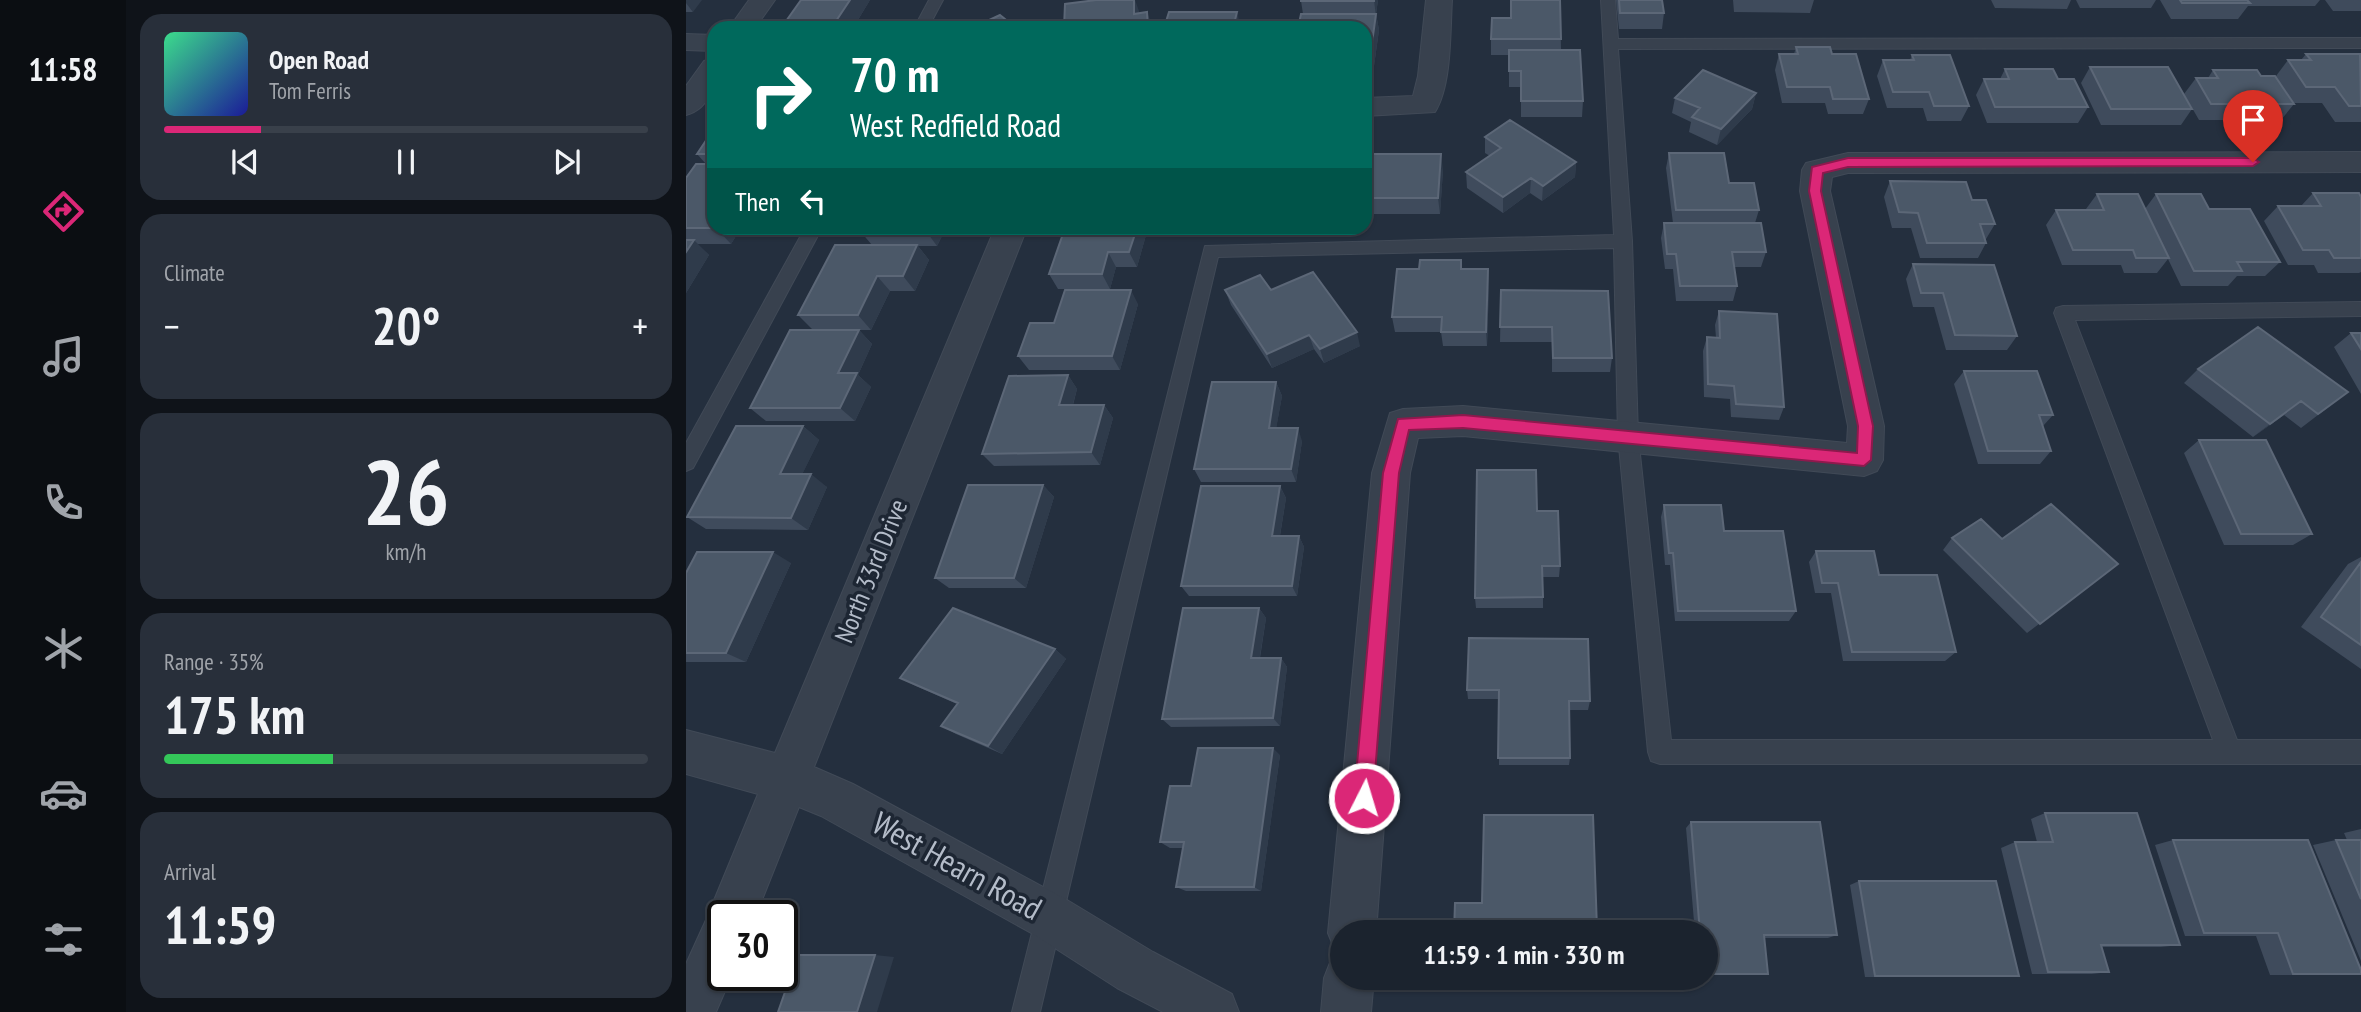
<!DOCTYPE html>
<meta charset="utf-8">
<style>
body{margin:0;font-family:"PT Sans Narrow",sans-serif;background:#282f3a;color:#f1f3f6;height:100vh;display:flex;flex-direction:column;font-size:26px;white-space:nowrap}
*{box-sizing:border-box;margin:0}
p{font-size:23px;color:#a0a4aa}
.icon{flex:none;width:38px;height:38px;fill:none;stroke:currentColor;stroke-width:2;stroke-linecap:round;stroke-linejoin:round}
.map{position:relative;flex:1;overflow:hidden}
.drawer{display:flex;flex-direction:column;gap:14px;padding:14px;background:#0f1319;width:560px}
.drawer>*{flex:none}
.hud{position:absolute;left:21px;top:21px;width:665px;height:214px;border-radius:21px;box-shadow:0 2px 5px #0004,0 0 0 2px #39404a;background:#00695c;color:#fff;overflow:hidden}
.speed{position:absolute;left:21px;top:900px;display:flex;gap:14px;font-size:35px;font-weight:700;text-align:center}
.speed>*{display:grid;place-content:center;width:91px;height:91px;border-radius:50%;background:#1b232e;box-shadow:0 2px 5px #0004,0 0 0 2px #39404a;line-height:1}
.speed .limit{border:4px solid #111;border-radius:10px;background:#fff;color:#111}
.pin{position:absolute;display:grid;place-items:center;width:60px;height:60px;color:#fff;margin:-72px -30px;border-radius:50% 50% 50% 0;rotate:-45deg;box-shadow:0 0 7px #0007}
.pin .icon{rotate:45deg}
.me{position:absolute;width:77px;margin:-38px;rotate:5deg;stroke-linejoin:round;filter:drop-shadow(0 0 5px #0008)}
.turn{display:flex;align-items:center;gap:24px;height:147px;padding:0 28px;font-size:32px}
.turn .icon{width:91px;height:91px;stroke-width:2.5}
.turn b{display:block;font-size:49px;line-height:60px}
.then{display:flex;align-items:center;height:66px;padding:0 28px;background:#0003;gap:14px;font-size:26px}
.big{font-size:52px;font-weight:700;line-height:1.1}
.drawer .card{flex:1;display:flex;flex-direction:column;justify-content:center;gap:10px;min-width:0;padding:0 24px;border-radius:21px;background:#282f3a}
.drawer .dial{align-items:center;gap:0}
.dial b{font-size:91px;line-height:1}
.song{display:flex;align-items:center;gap:21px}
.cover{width:84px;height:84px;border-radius:10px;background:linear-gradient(135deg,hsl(150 70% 55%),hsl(240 70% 35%))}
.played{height:7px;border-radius:4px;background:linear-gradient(90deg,#db2777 20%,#39404a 20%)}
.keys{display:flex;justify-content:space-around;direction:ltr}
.heat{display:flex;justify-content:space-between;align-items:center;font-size:38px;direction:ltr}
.charge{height:10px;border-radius:5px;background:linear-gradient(90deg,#34c759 35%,#39404a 0)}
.trip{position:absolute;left:644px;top:920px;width:388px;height:70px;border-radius:35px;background:#1b232e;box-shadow:0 2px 5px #0004,0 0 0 2px #39404a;font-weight:700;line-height:70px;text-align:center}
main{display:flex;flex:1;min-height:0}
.tabs{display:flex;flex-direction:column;width:126px;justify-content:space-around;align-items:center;background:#0b0e12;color:#a0a4aa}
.tabs .icon{width:49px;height:49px}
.tabs .on{color:#db2777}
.tabs b{font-size:32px;color:#f1f3f6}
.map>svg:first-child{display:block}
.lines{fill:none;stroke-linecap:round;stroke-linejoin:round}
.service-casing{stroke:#414a57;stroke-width:2}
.minor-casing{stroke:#414a57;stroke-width:2}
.service{fill:#38414e;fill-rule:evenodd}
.minor{fill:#38414e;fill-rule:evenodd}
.wall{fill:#3f4b5c}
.shaded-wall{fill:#2f3b4b}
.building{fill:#4b5868;stroke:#5c6777;stroke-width:2}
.route{fill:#db2777;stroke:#8e194d;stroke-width:2}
.labels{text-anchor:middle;stroke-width:7;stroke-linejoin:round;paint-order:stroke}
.street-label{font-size:26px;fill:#b4bcc9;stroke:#1d2633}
.near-street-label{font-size:32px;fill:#b4bcc9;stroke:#1d2633}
</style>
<main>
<nav class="tabs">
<b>11:58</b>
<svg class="icon on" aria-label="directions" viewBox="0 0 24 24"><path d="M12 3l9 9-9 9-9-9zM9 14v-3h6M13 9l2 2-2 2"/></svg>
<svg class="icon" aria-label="music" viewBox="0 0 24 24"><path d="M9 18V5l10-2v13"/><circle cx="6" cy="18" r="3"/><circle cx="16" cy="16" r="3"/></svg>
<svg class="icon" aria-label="phone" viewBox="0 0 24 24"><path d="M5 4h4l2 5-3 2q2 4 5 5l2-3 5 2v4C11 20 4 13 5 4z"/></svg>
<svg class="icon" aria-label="climate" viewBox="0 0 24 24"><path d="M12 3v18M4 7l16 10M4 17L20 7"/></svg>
<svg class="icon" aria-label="car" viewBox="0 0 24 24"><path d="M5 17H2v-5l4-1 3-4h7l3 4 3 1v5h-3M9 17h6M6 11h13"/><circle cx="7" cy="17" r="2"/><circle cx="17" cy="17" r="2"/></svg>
<svg class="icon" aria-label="filters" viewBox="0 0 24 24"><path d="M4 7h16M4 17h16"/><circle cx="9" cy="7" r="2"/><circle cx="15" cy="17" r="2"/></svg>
</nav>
<section class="drawer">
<div class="card">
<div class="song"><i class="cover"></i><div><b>Open Road</b><p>Tom Ferris</p></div></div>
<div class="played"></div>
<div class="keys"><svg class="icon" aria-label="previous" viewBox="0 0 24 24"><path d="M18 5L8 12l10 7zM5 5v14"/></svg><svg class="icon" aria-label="pause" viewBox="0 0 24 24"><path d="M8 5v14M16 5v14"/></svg><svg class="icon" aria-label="next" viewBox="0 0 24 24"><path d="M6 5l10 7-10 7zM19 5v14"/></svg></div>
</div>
<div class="card"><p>Climate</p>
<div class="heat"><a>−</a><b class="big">20°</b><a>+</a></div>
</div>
<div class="card dial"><b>26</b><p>km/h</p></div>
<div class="card"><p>Range · 35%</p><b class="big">175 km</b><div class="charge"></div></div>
<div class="card"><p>Arrival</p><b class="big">11:59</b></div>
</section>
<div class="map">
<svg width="1675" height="1012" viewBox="0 0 1675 1012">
<rect width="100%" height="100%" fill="#242f3e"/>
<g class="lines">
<defs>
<path id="service" d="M243 0H257L242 28H228Z
M915 0H929L932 39 1675 38V48L932 49 946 241 952 436 985 740H1527L1368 313 1370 308 1377 306 1675 302V316L1389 320 1551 740H1675V764H974L965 761 962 752 932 436 928 248 532 257 354 1012H326L519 246 928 235Z
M119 228H136L7 468 0 471V443Z"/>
<path id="minor" d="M63 0H89L69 28H43Z
M740 0H766C764 31 766 85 749 112L679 116V98L727 96 732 76Z
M0 34 28 35V51L0 50Z
M28 58C28 81 27 108 0 115V86L18 61Z
M1675 152V172L1162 173 1146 177 1144 191 1198 426 1197 460 1191 471 1178 476 777 436 732 438 724 473 690 933H656V953L649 950 642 933 686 473 704 413 717 409 777 406 1161 443 1162 426 1114 191 1116 170 1120 163 1162 153Z
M309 228H341L128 767 167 784 381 900 467 952 546 994 553 1012H477L431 988 347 934 135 816 113 807 70 915H37V975H46L30 1012H0V964L20 920 23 918 22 915 72 794 0 774V730L89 753Z
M656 956V978H688L685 1012H635L638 978 645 960Z"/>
</defs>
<!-- service casing -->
<use href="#service" class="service-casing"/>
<!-- minor casing -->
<use href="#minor" class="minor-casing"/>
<!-- service -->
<use href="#service" class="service"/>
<!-- minor -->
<use href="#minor" class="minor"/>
</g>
<!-- wall -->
<path class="wall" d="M0 0 7 12H0Z
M184 0 167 28H101L98 24Z
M692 0 690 14 693 30 688 66H679V28L617 14 615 1Z
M825 0H880H874L875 50 897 101 896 117H835V87H823V55H805V39L825 18Z
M930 0H976L978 13 976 29H933Z
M1047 0H1128L1124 13 1048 12Z
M1305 0H1385L1381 9 1309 8Z
M1390 0H1470L1465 8H1394Z
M1474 0H1634L1629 6H1562L1552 19H1485Z
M1639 0H1675V11H1647Z
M1110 47 1146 54 1183 99 1177 114H1142L1139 103H1096L1089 70 1093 54H1108Z
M1620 54H1675V122H1649L1636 103H1607L1608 104 1595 120H1513L1498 94 1510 78H1522L1527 70 1575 76H1590L1602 60H1615Z
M1226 55 1283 106 1275 121H1241L1237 108H1201L1191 76 1197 60H1224Z
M1404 67 1506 109 1495 125H1415L1395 83Z
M1319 69 1372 79 1402 107 1392 123H1301L1290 95 1298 79H1314Z
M1070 93 1066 109 1031 145 1003 132 1005 122 986 113 989 98Z
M28 133V228H55L45 244H11L23 255 0 293V178L20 164 11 154Z
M799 137 890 162 889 177 856 201 844 193 817 213 781 188 780 172 804 156 799 153Z
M983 153 1043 183 1073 210 1069 223 1080 252 1075 267H1048L1051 286 1047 301H990L987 269H979L975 238 978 223H987L980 168Z
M679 154 757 170 754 214H683L681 205H679Z
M1204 181 1286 200 1309 224 1300 239V243L1292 258H1234L1225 228H1206L1198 197Z
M1627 193 1675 197V272L1673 273H1632L1628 265H1602L1578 221 1592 206H1615Z
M1411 194 1459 209 1470 194 1523 209 1594 262 1579 276H1551L1542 286H1495L1482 259 1471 273H1438L1435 265H1376L1360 225 1370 210H1401L1400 209Z
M260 228 251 246H232L243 260 229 291H204L185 330H127L112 315 186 245 174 231Z
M462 228 451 267H430L424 289H372L363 274Z
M775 260 776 269H802L803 284 801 346H757L755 332H709L706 317 733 269Z
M1227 264 1331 336 1321 350H1260L1248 307H1227L1220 279Z
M539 290H585L674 346 638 363 628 349 586 368 545 305Z
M815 290 926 358 924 372H866V342H814Z
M452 304 434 370H343L332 356 368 323Z
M1033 311 1098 407 1093 420 1045 417 1044 399 1018 397 1017 351 1021 337 1030 338 1029 325Z
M173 330 186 344 172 375 185 387 169 421H80L64 408Z
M1665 333H1675V394L1648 347Z
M1512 369 1662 392 1615 428 1598 415 1567 437 1498 383Z
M1278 371 1367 415 1357 426 1365 451 1354 464H1292L1268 384Z
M382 375 391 389 387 405H418L427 418 414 465 308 466 296 454Z
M590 382 596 396 590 428 616 441 610 482H515L508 469Z
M117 426 133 440 116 474 141 487 122 530 20 529 1 517Z
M1513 440 1626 534 1607 545H1538L1498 453Z
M357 485 368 497 340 588H263L249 578Z
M594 486 600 498 594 536H613L618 547 611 596H503L495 586Z
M978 505 1038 531 1110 611 1103 621H989L984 565H979L975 517Z
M851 511 874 566 873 577H857V608H790L789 598Z
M1266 538 1432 564 1341 633 1257 550Z
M1130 551 1193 575 1270 652 1259 661H1157L1145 593H1129L1123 562Z
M1675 557V669L1615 627 1662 564Z
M105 563 60 662H0V573Z
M573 608 580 618 574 658H595L601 667 594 726 485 727 476 719Z
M783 638 904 701 902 710H883L884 758 883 765H813V699H782L781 690Z
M369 649 380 659 316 754 270 734 255 726 271 704 230 686 214 678Z
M594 755 575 891H500L490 887 497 848H484L474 842 505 786Z
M1359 813 1494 945 1475 947H1416L1423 972 1406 974H1346L1315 848 1329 842H1351L1345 819Z
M1005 822 1151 935 1142 938H1078L1082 974 1075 975H1020V933H1009L1000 828Z
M1675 829V961L1627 845 1650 840H1661L1658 833Z
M1487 840 1675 974 1652 975H1584L1570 936H1499L1469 845Z
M1173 881 1333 976 1318 977H1179L1164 885Z
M911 929 909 932 768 933Z"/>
<!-- shaded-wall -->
<path class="shaded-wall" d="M0 0H16L7 12 0 3Z
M164 0H184L167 28H151L148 24Z
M448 0H449L453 11 454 28 448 14Z
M688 0H692L690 14 693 30 688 66 685 50 690 17Z
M461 12 467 28H462Z
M551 12 555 28H547Z
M424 24 425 28H398Z
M1070 93 1066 109 1031 145 1035 129Z
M755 154 757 170 754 214 752 198Z
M890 162 889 177 856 201 857 186Z
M845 178 844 193 817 213V197Z
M30 228H55L45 244Z
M241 228H260L251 246 240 231Z
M451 228H462L451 267 443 252Z
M8 240 23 255 0 293V252Z
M231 245 243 260 229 291 217 276Z
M422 252 430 267 424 289 416 274Z
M802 269 803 284 801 346 800 332Z
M191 276 204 291 185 330 172 315Z
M445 290 452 304 434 370 426 356Z
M173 330 186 344 172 375 185 387 169 421 154 408 152 373Z
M671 332 674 346 638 363 634 349Z
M623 335 628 349 586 368 581 354Z
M382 375 391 389 383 418 373 405Z
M590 382 596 396 588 441 583 428Z
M1615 401 1598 415 1567 437 1584 424Z
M418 405 427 418 414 465 405 452Z
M117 426 133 440 110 487 94 474Z
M612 428 616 441 610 482 605 469Z
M125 474 141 487 122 530 105 518Z
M357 485 368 497 340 588 328 578Z
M594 486 600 498 592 547 586 536Z
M613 536 618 547 611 596 606 586Z
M87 552 105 563 60 662 40 653Z
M573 608 580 618 572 668 565 658Z
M369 649 380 659 316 754 302 746Z
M595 658 601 667 594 726 587 718Z
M587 748 594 755 575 891 568 887Z
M189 955 208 957 191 1012H171Z"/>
<!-- building -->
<path class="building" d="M115 0H164L148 24H98Z
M410 0H448V14L461 12 462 28H424V24L398 28H378L379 4Z
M615 0H688V1H615Z
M825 0H874L875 39H805L806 18H825Z
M933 0H976L978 13H934Z
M1494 0H1561L1564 3H1496Z
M483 12H551L547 28H478Z
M615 14H690L685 50H679V28H612Z
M314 15 330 28H286Z
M1110 47H1144L1146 54H1170L1183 99H1147L1144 87H1101L1093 54H1112Z
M823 50H894L897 101H835V71H823Z
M1620 54H1674L1675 106H1663L1649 87H1620L1602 60H1625Z
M1226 55H1264L1283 106H1248L1243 92H1207L1197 60H1228Z
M1404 67H1482L1506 109H1425Z
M1319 69H1367L1372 79H1388L1402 107H1309L1298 79H1323Z
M1017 70 1070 93 1035 129 1006 117 1014 108 989 98Z
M1527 70H1571L1575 76H1589L1608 104H1525L1510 78H1532Z
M824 120 890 162 857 186 845 178 817 197 780 172 815 148 799 137Z
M25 133H28V154H11Z
M983 153H1038L1043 183H1068L1073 210H990Z
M679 154H755L752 198H680L681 190H679Z
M10 164H28V228H30H0V178Z
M1204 181 1280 182 1286 200H1300L1309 224H1294L1300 243H1241L1232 213 1213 212Z
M1627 193H1673L1675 197V258H1648L1643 250H1617L1592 206H1635Z
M1411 194H1452L1483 258H1450L1447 250H1387L1370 210H1418Z
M1470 194H1515L1523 209H1564L1594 262H1551L1556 271H1508Z
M978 223H1075L1080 252H1046L1051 286H994L990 254H981Z
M176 228H241L240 231H174Z
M379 228H451L443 252H422L416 274H363Z
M0 240H8L0 252Z
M149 245H231L217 276H191L172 315H112Z
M734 260H775V269H802L800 332H755L756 317H706L711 269H733Z
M1227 264 1308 265 1331 336 1269 335 1257 293H1235Z
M627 272 671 332 634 349 623 335 581 354 539 290 574 275 585 290Z
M379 290H445L426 356H332L344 323H368Z
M815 290 922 291 926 358H867L866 327H814Z
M1033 311 1091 314 1098 407 1050 404 1048 386 1022 384 1021 337 1034 338Z
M1572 327 1662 392 1632 414 1615 401 1584 424 1512 369Z
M104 330H173L152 373H171L154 408H64Z
M1665 333H1675V349Z
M1278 371H1351L1367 415H1353L1365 451H1302Z
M382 375 373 405H418L405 452 296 454 323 376Z
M526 382H590L583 428H612L605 469H508Z
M50 426H117L94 474H125L105 518 1 517Z
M1513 440H1580L1626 534H1555Z
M791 470H850L851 511H872L874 566H856L857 597 789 598Z
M282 485H357L328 578H249Z
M515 486H594L586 536H613L606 586H495Z
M1365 504 1432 564 1354 624 1266 538 1295 519 1316 539Z
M978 505H1035L1038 531H1097L1110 611H992L987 553H983Z
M1130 551H1188L1193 575H1251L1270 652H1166L1152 583H1136Z
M11 552H87L40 653H0V573Z
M1675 562V645L1635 617Z
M267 608 369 649 302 746 255 726 272 703 214 678Z
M497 608H573L565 658H595L587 718 476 719Z
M783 638 902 639 904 701H883L884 758H812L813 690H781Z
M512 748H587L568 887H490L498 842H474L484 786H505Z
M1359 813H1451L1494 945H1415L1423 972H1362L1329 842H1367Z
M798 815H907L911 929H893V933H768L769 903H796Z
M1005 822H1134L1151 935H1078L1082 974H1020V933H1014Z
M1487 840H1622L1675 970V974H1607L1592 933H1518Z
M1650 840H1675V899Z
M1173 881H1310L1333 976H1189Z
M112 955H189L171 1012H92Z"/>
<!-- route -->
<path class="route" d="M1162 158H1567L1573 162 1567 166 1162 167 1137 173 1135 191 1187 426 1185 460 1178 466 777 428 723 430 713 473 687 798 684 804 678 807 671 804 668 798 697 473 712 419 777 415 1171 453 1172 426 1123 191 1126 167Z"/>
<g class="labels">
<!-- street labels -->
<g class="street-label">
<text transform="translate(185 571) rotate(-68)" y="9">North 33rd Drive</text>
</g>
<!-- near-street labels -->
<g class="near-street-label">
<text transform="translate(271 866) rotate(29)" y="11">West Hearn Road</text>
</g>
</g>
</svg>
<div class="speed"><div class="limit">30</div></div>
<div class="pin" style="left:1567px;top:162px;background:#d93025"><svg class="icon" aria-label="arrive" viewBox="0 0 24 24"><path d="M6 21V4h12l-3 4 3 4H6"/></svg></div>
<svg class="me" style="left:678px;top:798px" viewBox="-20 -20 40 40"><circle r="17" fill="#db2777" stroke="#fff" stroke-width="3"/><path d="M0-11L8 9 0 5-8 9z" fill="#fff"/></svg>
<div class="trip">11:59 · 1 min · 330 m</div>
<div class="hud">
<div class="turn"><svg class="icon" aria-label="right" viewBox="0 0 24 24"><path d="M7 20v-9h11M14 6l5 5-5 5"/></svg><div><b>70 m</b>West Redfield Road</div></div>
<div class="then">Then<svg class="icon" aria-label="left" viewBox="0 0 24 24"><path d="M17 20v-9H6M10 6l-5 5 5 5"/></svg></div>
</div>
</div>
</main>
